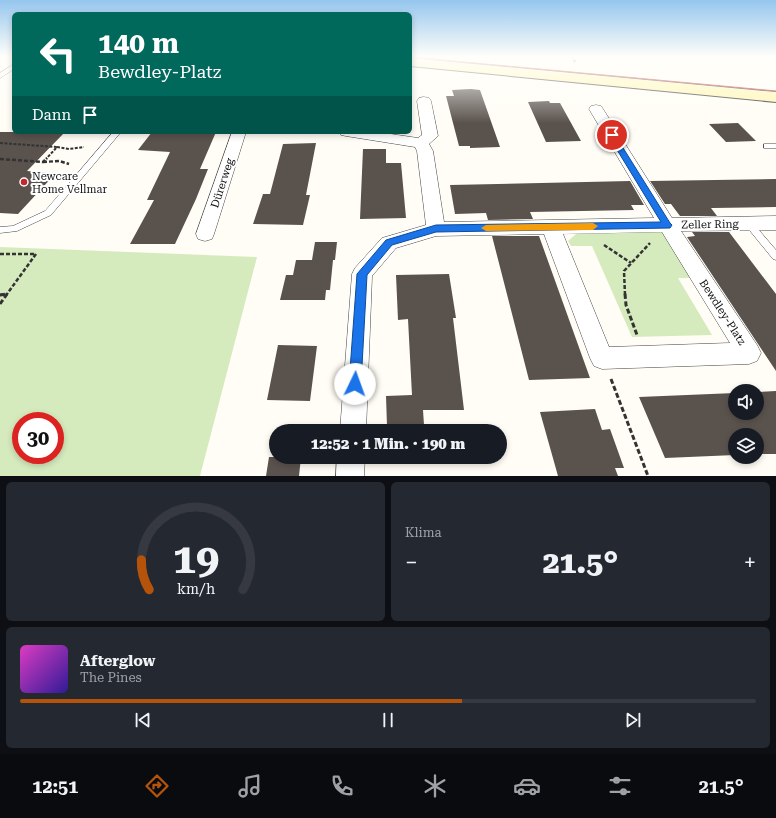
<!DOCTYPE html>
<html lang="de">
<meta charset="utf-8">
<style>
body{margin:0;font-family:"Roboto Serif",serif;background:#242831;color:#f1f3f6;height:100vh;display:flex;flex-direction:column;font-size:15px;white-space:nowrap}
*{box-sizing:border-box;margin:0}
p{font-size:13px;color:#9ea1a6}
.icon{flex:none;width:22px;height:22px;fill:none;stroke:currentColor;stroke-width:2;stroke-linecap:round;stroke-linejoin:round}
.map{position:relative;height:476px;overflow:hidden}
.sheet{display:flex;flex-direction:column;gap:6px;padding:6px;background:#0d0f14;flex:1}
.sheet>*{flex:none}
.guide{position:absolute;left:12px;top:12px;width:400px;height:122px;border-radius:6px;box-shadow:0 2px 6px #0003;background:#00695c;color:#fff;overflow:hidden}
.controls{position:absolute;left:728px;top:384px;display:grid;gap:8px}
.controls a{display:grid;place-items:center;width:36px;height:36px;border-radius:50%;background:#171b24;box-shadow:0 2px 6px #0003;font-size:20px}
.speed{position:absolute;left:12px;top:412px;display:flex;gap:8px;font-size:20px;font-weight:700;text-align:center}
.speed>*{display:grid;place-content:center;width:52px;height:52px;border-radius:50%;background:#171b24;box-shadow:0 2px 6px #0003;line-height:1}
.speed .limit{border:6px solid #d22;background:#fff;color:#111}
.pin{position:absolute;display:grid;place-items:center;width:34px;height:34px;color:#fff;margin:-17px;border:2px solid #fff;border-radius:50%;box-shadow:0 1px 4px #0007}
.me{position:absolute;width:44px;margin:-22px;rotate:3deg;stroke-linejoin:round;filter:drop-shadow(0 0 3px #0008)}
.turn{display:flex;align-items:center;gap:14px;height:84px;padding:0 20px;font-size:18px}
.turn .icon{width:52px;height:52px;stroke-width:2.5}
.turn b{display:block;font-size:28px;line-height:34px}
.then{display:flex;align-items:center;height:38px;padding:0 20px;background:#0003;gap:8px;font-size:15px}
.big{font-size:30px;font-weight:800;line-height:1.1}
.sheet .card{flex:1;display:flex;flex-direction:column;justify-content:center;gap:6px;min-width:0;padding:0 14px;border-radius:6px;background:#242831}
.sheet .dial{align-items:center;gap:0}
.dial svg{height:104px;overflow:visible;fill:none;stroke:#363941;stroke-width:7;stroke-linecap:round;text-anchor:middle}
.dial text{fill:#f1f3f6;stroke:none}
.song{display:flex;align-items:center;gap:12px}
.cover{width:48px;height:48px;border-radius:6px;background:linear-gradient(135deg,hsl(310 70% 55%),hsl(250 70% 35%))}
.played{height:4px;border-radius:2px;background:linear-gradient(90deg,#b45309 60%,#363941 60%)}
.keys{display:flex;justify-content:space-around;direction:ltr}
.heat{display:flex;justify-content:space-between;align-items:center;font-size:22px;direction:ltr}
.sheet .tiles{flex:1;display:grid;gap:6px;grid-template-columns:1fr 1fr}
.card:last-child{grid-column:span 2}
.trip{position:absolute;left:269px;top:424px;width:238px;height:40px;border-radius:20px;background:#171b24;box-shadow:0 2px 6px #0003;font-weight:800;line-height:40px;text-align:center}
.tab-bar{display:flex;height:64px;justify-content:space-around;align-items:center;background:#090b0e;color:#9ea1a6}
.tab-bar .icon{width:28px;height:28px}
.tab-bar .selected{color:#b45309}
.tab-bar b{font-size:18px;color:#f1f3f6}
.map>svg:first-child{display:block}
.green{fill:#d5ebbd;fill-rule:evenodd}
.building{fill:#5a524d}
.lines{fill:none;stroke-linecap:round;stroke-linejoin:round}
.service-casing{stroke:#444;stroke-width:1}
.minor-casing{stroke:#444;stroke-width:1}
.secondary-casing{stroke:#333;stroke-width:2}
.path-far2{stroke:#333;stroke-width:2;stroke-dasharray:3 1.5;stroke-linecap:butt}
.path-far1{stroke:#333;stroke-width:2.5;stroke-dasharray:4 2;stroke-linecap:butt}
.path{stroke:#333;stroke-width:3;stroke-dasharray:5 2.5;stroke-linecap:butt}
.service{fill:#fff;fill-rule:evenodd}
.minor{fill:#fff;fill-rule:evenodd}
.secondary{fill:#fff6b0;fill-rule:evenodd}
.tram{stroke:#c4262e;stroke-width:1}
.route{fill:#1a73e8;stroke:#114b97}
.slow{fill:#f59e0b}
.poi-dot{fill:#c4262e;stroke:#fff;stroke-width:1.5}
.labels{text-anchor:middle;stroke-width:4;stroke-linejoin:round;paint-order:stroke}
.poi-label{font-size:11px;fill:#111;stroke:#fff;text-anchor:start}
.street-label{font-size:11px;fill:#111;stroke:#fff}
</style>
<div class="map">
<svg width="776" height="476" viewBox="0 0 776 476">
<rect width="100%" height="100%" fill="#fffdf5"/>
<!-- green -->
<path class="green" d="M671 231 701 278H678L712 335 632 337 592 246H571L568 241 576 234Z
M0 247 257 257 200 476H0ZM21 421H55V455H21Z"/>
<!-- building -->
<path class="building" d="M471 89 480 90 500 147 470 148V146H459L446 96H454L452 90Z
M549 101 550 103H560L581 141 546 142 528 102Z
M738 123 756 141 726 142 709 124Z
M0 132H65L27 171 56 173 18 214 0 213Z
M152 132H216L200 169H208L196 199 175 244H130L154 200H147L170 152 138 150Z
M316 143 306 195H310L303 225 253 224 263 194H270L283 144Z
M363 149H386V163H401L406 218 360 219Z
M776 179V207L713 208H711L717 216H680L671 204H665L650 181Z
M630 181 644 205H631L634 210 530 212 533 219 488 220 486 213 455 214 450 185Z
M692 232H729L776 294V371L687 237 695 236Z
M492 236H539L590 378 529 380Z
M315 242H337L335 260H333L330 290H326L325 300H280L286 275H293L296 260H312Z
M449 274 456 318H453L464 410H423L424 425 387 426 386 396 412 395 408 319 398 320 396 275Z
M278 345 317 346 310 401 267 400Z
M776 391V454H757V435H735V455L665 458 639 397 735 393V413H757V392Z
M595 409 602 430 610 429 624 468H615L618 476H558L540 412Z
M269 457H301L299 476H266Z"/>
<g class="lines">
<defs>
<path id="service" d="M14 64V69L0 78V73Z
M113 132H121L51 215 17 231 0 233V227L13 226 45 211Z
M764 144H776V148H764Z
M749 221 752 222 776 250V260L773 259 746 226 745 224Z"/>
<path id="minor" d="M424 97 429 98 431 101 438 136 429 144 433 151 444 222 654 218 589 109 591 106 596 105 601 106 603 109 672 218 776 216V230L681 231 757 345 761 353 757 361 749 364 602 369 594 366 590 358 544 234 436 236 396 248 372 276 366 431H340L352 274 355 268 382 238 426 225 417 151 415 147 346 136 341 135 339 132H377L418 138 422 135 417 101 419 98ZM662 232 730 343 609 347 563 234Z
M232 132H246L214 234 212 239 205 241 198 239 196 234Z
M337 457H365L364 476H336Z"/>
<path id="secondary" d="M410 58 776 92V102L410 66Z"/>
</defs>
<!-- service casing -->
<use href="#service" class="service-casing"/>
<!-- minor casing -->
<use href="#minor" class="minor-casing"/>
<!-- secondary casing -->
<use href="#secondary" class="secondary-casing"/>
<!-- path-far2 -->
<path class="path-far2" d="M571 56 576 63
M0 143 57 147 46 159
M57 147 69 149 84 147"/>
<!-- path-far1 -->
<path class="path-far1" d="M0 159 43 162 47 158
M43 162 59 161 69 164
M604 245 631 263
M0 254H36L7 294
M0 295 7 294 6 295
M625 295 624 271 650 243"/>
<!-- path -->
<path class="path" d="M625 294 626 305 637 335
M0 295 7 294
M0 304 7 294
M611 379 648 476"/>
<!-- service -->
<use href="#service" class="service"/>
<!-- minor -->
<use href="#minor" class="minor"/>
<!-- secondary -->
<use href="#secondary" class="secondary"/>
<!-- tram -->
<path class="tram" d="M410 57 776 91"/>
</g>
<!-- sky -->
<linearGradient id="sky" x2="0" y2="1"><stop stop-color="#95c6ee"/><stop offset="0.46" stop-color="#fffefa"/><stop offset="1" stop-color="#fffefa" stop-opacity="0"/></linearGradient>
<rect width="776" height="123" fill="url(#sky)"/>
<!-- route -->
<path class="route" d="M612 133 615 135 670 223 672 225 670 228 436 232 392 245 367 275 361 384 360 388 355 390 351 388 349 384 357 274 386 240 436 225 661 222 608 135Z"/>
<!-- slow -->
<path class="slow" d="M593 223 598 226 593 230 486 231 481 228 486 225Z"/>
<!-- markers -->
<circle class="poi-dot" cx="24" cy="182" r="4"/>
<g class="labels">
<!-- poi labels -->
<g class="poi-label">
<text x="32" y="180">Newcare<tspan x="32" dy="13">Home Vellmar</tspan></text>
</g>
<!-- street labels -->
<g class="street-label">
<text transform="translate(222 183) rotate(-72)" y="4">Dürerweg</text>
<text transform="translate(710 224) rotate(-1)" y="4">Zeller Ring</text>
<text transform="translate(723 312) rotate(57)" y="4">Bewdley-Platz</text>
</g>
</g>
</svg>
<div class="controls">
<a><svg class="icon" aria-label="sound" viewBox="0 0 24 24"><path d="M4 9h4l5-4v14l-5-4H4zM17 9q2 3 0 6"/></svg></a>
<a><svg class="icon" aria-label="layers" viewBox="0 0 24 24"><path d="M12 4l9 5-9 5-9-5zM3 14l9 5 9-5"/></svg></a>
</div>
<div class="speed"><div class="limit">30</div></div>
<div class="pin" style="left:612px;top:135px;background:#d93025"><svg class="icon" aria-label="arrive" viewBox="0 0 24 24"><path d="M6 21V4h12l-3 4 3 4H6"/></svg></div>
<svg class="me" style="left:355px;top:384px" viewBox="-20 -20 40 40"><circle r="19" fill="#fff"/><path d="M0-13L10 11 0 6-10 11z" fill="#1a73e8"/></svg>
<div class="trip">12:52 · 1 Min. · 190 m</div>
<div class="guide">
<div class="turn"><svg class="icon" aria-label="left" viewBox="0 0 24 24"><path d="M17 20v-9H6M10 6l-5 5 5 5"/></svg><div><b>140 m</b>Bewdley-Platz</div></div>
<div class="then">Dann<svg class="icon" aria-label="arrive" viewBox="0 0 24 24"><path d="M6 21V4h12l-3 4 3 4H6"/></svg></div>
</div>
</div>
<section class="sheet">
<div class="tiles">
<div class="card dial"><svg viewBox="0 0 100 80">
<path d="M14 69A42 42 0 1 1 86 69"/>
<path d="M14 69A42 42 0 0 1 8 46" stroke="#b45309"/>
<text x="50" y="56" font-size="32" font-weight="700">19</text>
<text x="50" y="72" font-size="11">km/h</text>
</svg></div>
<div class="card"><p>Klima</p>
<div class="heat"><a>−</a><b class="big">21.5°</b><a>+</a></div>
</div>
<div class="card">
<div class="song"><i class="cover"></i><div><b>Afterglow</b><p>The Pines</p></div></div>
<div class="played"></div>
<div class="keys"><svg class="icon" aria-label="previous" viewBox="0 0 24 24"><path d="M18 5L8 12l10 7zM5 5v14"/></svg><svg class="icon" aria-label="pause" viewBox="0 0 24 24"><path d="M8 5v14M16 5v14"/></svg><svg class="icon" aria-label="next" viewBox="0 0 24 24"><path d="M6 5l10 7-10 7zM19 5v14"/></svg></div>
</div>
</div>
</section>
<nav class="tab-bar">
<b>12:51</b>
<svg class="icon selected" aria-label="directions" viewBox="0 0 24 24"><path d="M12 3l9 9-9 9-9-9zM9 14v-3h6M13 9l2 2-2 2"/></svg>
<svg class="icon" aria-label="music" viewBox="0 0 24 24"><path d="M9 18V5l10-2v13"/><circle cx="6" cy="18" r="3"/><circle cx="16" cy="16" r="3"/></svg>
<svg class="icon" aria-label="phone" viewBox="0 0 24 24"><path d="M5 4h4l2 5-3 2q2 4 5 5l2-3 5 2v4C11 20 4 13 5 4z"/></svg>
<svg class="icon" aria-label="climate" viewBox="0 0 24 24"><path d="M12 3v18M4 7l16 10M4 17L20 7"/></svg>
<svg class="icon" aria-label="car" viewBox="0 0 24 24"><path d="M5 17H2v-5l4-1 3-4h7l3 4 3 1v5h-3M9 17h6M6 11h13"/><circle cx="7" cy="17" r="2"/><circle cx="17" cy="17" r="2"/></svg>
<svg class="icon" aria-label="filters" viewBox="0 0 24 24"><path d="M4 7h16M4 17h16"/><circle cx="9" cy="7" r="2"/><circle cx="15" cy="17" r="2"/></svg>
<b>21.5°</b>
</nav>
